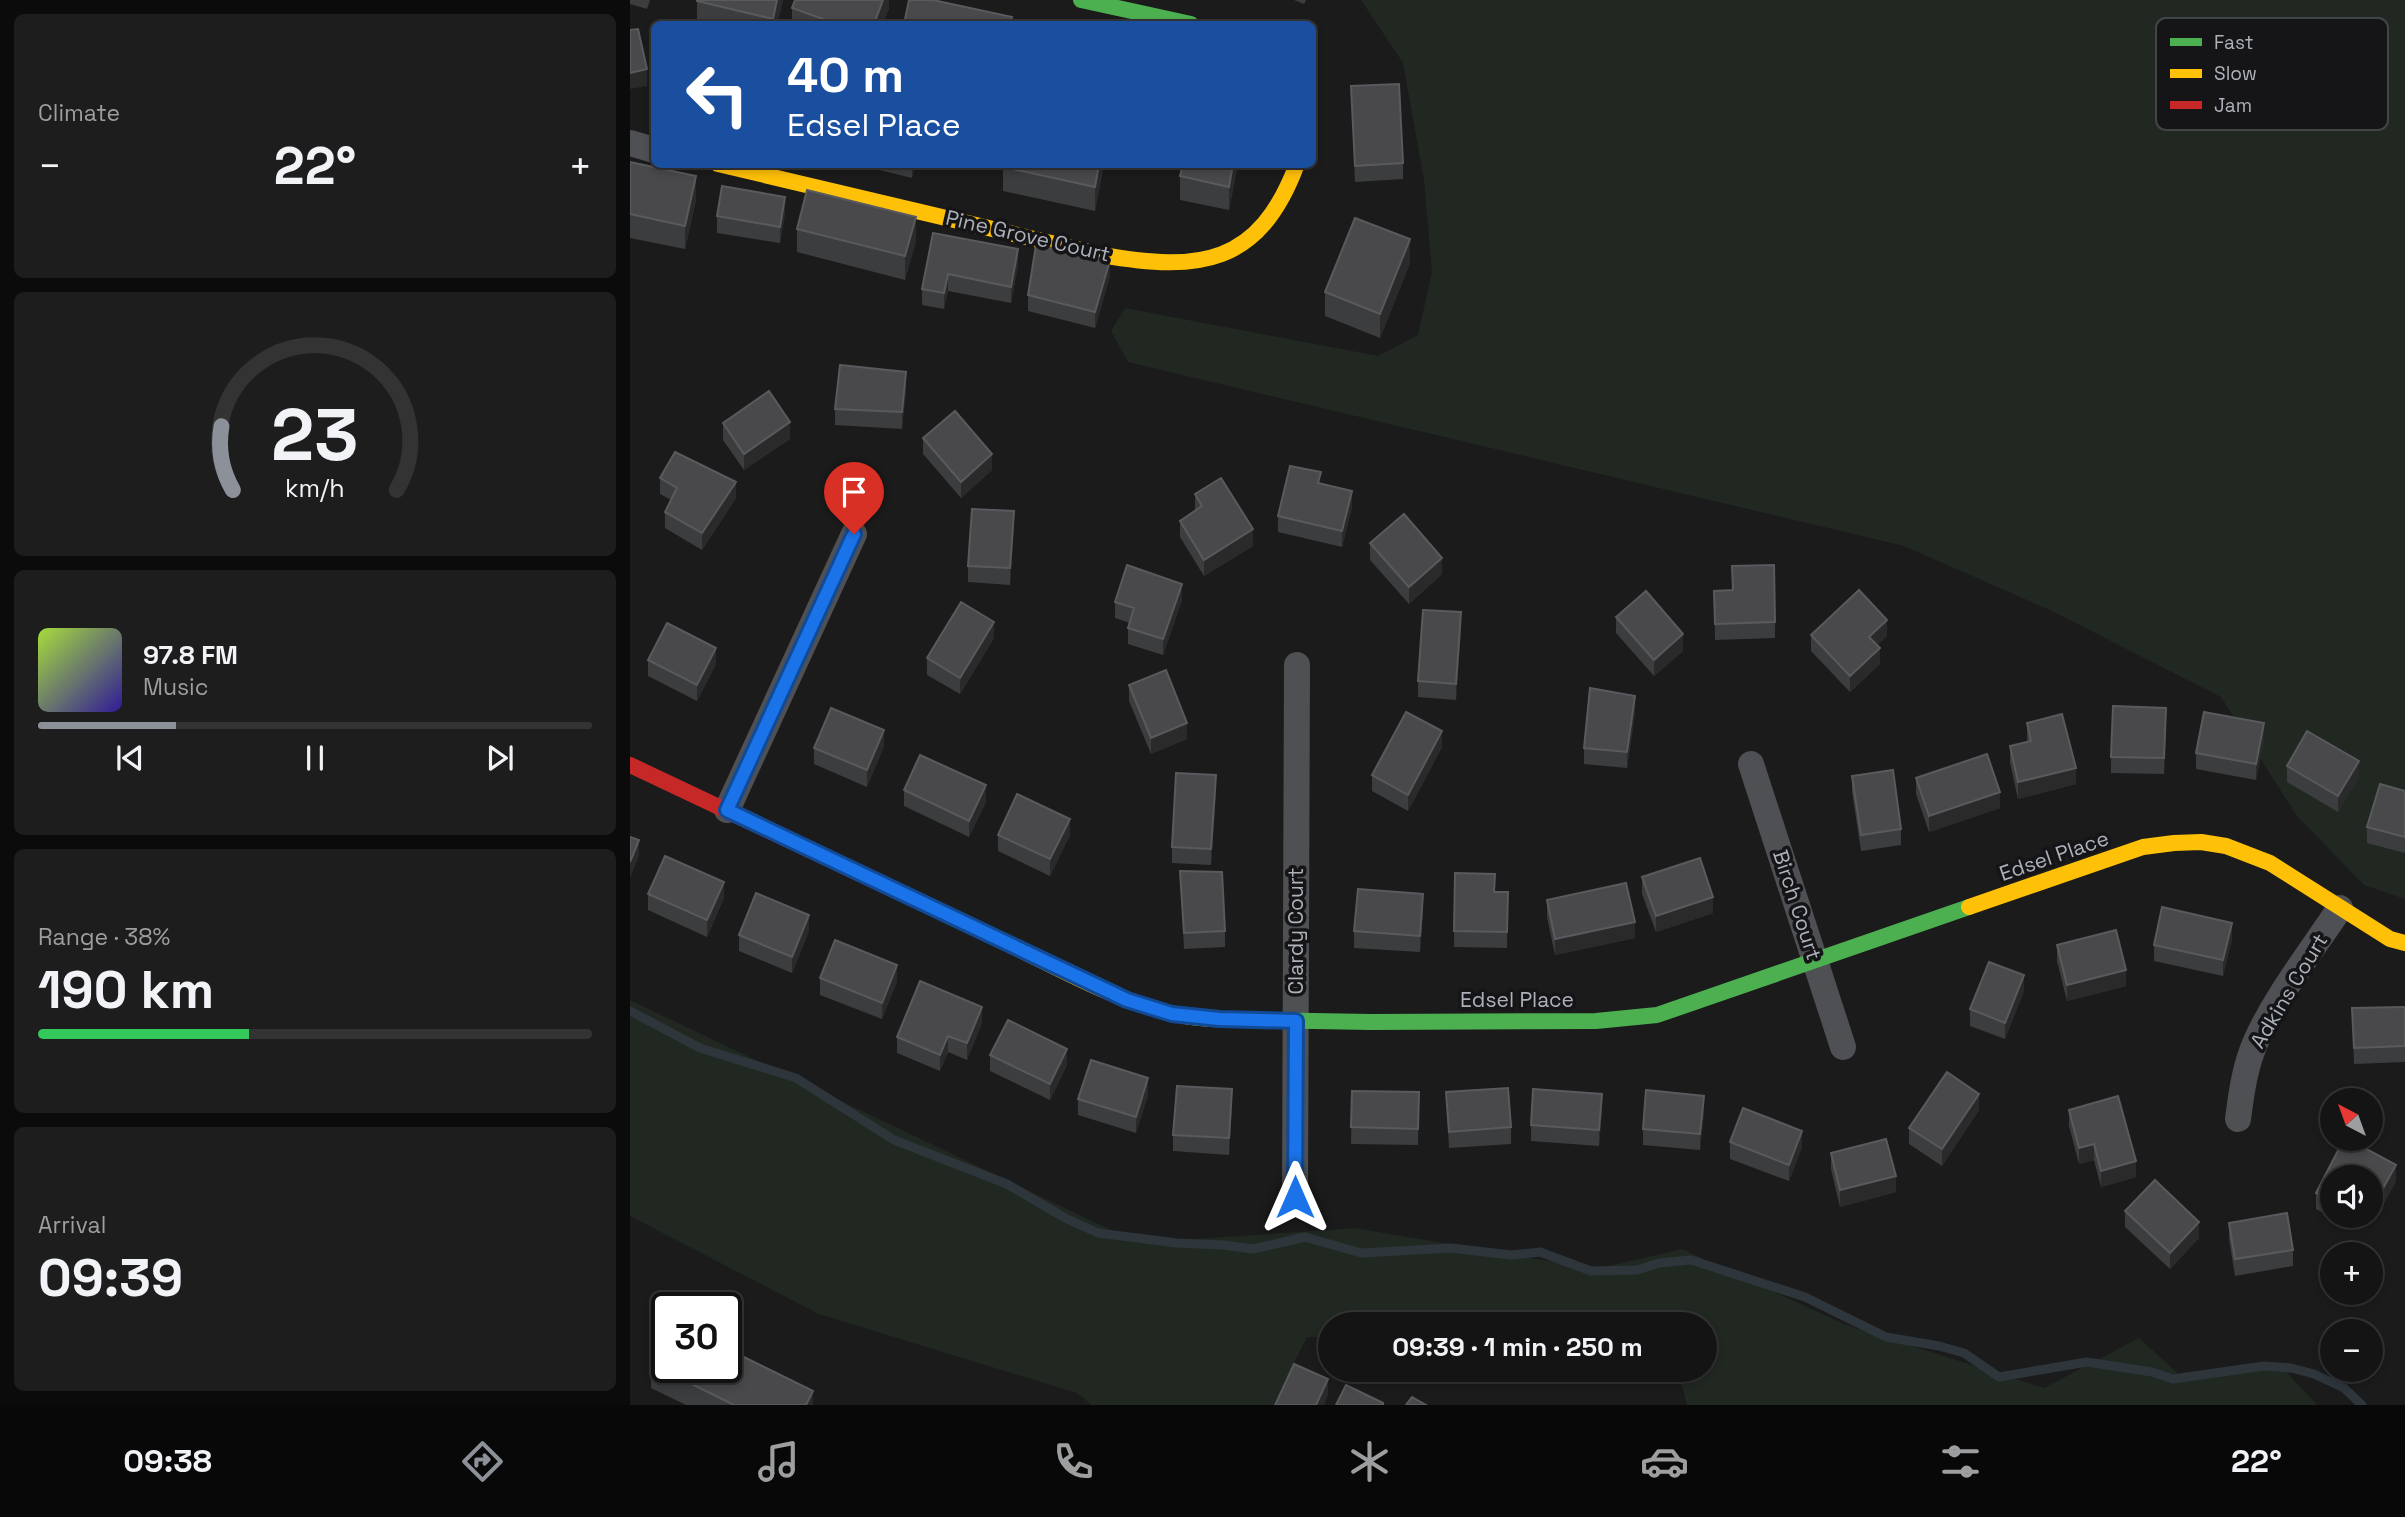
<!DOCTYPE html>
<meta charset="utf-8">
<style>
body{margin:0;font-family:"Space Grotesk",sans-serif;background:#1d1d1d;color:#f1f3f6;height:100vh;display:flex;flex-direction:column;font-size:26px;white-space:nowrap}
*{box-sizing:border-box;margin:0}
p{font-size:23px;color:#9d9ea0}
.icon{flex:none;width:38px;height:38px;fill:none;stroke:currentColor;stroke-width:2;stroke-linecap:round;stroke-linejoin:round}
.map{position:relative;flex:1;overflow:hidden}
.side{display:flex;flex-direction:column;gap:14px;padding:14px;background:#0b0b0b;width:630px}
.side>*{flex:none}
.hud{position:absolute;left:21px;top:21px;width:665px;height:147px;border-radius:10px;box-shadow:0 4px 10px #0003,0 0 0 2px #333334;background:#1a4fa0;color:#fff;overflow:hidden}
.needle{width:46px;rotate:319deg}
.buttons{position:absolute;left:1690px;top:1088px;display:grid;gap:14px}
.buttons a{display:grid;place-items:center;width:63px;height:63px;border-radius:50%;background:#141414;box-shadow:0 4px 10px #0003,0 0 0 2px #333334;font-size:35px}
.speed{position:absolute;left:21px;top:1292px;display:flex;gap:14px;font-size:35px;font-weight:700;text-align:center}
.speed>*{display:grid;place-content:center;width:91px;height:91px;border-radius:50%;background:#141414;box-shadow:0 4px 10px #0003,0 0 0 2px #333334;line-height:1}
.speed .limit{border:4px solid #111;border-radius:10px;background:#fff;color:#111}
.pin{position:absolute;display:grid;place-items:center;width:60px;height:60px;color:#fff;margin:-72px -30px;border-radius:50% 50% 50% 0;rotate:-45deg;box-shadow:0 0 7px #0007}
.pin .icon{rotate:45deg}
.me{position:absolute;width:77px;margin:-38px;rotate:0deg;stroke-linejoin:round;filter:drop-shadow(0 0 5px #0008)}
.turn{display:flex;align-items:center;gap:24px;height:147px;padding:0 21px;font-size:32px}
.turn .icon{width:91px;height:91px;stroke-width:2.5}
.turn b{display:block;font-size:49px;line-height:60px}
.big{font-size:52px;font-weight:600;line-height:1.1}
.side .widget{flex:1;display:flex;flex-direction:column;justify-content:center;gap:10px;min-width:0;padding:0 24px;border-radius:10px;background:#1d1d1d}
.side .dial{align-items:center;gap:0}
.dial svg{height:182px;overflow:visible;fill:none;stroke:#333334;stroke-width:7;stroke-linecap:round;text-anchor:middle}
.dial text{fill:#f1f3f6;stroke:none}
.song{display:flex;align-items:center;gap:21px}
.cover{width:84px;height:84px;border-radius:10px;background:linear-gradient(135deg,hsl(80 70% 55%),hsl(250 70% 35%))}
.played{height:7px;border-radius:4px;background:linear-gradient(90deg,#8c9099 25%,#333334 25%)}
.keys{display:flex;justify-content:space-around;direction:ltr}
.heat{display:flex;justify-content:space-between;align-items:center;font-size:38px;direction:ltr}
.charge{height:10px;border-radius:5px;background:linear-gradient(90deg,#34c759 38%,#333334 0)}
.trip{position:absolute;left:688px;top:1312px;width:399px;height:70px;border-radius:35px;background:#141414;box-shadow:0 4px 10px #0003,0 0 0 2px #333334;font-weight:600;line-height:70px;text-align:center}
.menu{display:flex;height:112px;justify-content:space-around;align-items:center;background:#080808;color:#9d9ea0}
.menu .icon{width:49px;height:49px}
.menu .selected{color:#8c9099}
.menu b{font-size:32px;color:#f1f3f6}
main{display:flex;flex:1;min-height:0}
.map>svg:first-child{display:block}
.green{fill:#212822}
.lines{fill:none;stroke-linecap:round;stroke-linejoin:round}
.stream{stroke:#2e363c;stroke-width:9}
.street{stroke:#4f5054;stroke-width:26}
.fast{stroke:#4caf50;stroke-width:16}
.slow{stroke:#ffc107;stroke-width:16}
.jam{stroke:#c62828;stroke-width:16}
.wall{fill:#3c3d3e}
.shaded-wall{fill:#2a2a2b}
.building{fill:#49494c;stroke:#585a5d;stroke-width:2}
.route-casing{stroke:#114b97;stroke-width:18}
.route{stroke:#1a73e8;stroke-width:12}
.labels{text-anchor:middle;stroke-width:7;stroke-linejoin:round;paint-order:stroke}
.street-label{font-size:21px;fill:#adb1ba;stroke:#151517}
.key{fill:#151517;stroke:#434448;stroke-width:2}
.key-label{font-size:19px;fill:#adb1ba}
</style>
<main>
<section class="side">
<div class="widget"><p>Climate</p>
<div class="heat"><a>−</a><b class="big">22°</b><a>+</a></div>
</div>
<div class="widget dial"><svg viewBox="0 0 100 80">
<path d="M14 69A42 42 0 1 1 86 69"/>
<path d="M14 69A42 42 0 0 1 9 41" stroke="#8c9099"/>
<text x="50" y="56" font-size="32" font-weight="700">23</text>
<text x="50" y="72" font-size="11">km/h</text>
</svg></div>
<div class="widget">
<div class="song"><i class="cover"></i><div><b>97.8 FM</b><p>Music</p></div></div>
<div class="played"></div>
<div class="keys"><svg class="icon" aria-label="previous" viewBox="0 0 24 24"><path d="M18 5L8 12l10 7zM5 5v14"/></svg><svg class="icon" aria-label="pause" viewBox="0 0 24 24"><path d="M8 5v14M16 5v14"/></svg><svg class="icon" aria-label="next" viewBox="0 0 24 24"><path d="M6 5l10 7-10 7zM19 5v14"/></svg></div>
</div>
<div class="widget"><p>Range · 38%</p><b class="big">190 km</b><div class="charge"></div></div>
<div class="widget"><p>Arrival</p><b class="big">09:39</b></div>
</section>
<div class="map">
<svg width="1775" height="1405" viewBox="0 0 1775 1405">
<rect width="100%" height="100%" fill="#1b1b1b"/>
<!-- green -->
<path class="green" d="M731 0H1775V899L1734 885 1667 816 1591 697 1422 611 1274 546 498 362 481 331 495 308 748 356 788 335 802 272 794 180 773 63Z
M0 1000 508 1243 725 1228 966 1269 1052 1249 1216 1325 1414 1388 1509 1338 1554 1379 1650 1365 1687 1405H1057L1052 1386 1042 1370H1074V1325H700V1337H677L643 1405H462L447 1393 189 1314 0 1216Z"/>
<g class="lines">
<!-- stream -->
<path class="stream" d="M0 1011 70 1048 166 1078 264 1140 377 1184 435 1218 468 1233 547 1243 593 1245 623 1249 675 1237 731 1253 821 1248 881 1255 910 1252 961 1271 1007 1270 1029 1263 1061 1260 1175 1297 1256 1337 1309 1346 1334 1353 1369 1377 1457 1362 1522 1372 1543 1379 1634 1366 1661 1368 1684 1374 1714 1388 1732 1405"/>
<!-- street -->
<path class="street" d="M0 143 24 150
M1121 764 1213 1047
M97 810 224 534
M1608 1119C1611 1096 1614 1073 1622 1051 1639 1005 1683 949 1710 908
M665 1197 667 665"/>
<!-- fast -->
<path class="fast" d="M451 0 561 24
M633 1020 741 1022 966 1021 1027 1015 1339 907"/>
<!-- slow -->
<path class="slow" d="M88 164 472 255C569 272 629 266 667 164
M1339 907 1513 847 1544 843 1571 842 1596 846 1640 863 1760 939 1775 943
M370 940C425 966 481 999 540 1013 570 1021 602 1019 633 1020"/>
<!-- jam -->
<path class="jam" d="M0 765 370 940"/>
</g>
<!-- wall -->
<path class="wall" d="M0 0H20L17 9 0 4Z
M67 0H153L147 24H67Z
M259 0V8L253 24H162V8Z
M664 0H676L674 4Z
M721 86 773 163V179L725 182Z
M0 162 66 200 55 249 0 238Z
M225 164H285L282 178Z
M474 164 465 211 373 191V167Z
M553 164H608L599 210 550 200V176Z
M155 213 150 243 87 233V216Z
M167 229 286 241 275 280 167 252Z
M303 233 388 265 381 303 318 291 314 309 292 305V289Z
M780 263 750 338 695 316V292Z
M480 276 465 328 398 311V295Z
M276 389 272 429 205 425V409Z
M93 423 160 439 114 470 93 440Z
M293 438 362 470 331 498 293 454Z
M30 478 106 498 72 550 35 528V512L41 500 30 494Z
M691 484 722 507 712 547 648 532V516Z
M565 494 623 546 574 576 550 537V521L565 510Z
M384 527 380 585 338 582V566Z
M740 543 812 574 779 604 740 560Z
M1084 591 1145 622V638L1085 640Z
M552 600 533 655 498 644V628L500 623 485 618V602Z
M986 617 1053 651 1024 676 986 633Z
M831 628 826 700 788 697V681Z
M1181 635 1257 636 1247 645 1250 664 1220 692 1181 651Z
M364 638 330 694 297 675V658Z
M18 660 86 664 67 701 18 676Z
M499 685 557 739 521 754 499 701Z
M1005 713 997 768 954 764V748Z
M1397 723 1446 784 1388 799 1380 763V746L1397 742Z
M1536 724 1534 774 1481 773V757Z
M1634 739 1626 780 1566 769V753Z
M254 746 237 787 184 764V748Z
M812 747 778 811 742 791V775Z
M1657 766 1729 777 1708 812 1657 782Z
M1222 776 1271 829V845L1231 851 1222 792Z
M1286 778 1370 808 1299 832 1286 794Z
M274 790 356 802 339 837 274 806Z
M586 791 581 865 542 863V847Z
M1775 791V853L1737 843V827Z
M368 835H440L420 876 368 851Z
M550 871 595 931V947L554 949Z
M825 873 864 892H878L877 948 824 947Z
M1012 877 1083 913 1026 932 1012 894Z
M18 894 94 898 77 937 18 910Z
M917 900 1005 938 925 955 917 917Z
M793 910 790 952 724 948V931Z
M179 931 162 973 109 951V935Z
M1602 939 1593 976 1524 961V945Z
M1427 945 1496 986 1437 1001 1427 961Z
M190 978 267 981 252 1019 190 995Z
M1394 991 1375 1039 1340 1026V1009Z
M1775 1007V1062L1724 1064 1722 1008Z
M352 1023 337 1060 318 1052 310 1071 267 1053V1037Z
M360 1055 437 1065 420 1100 360 1071Z
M722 1091 789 1092 788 1145 721 1144Z
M816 1092 881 1127V1144L819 1148Z
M518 1095 506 1133 448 1115V1099Z
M602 1105 599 1155 543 1151V1135Z
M972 1110 969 1146 901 1141V1125Z
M1349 1110 1312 1166 1279 1144V1128Z
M1439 1110 1506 1177 1471 1187 1464 1160 1449 1164 1439 1126Z
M1074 1112 1070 1150 1013 1145V1129Z
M1714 1139H1718L1766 1165V1181L1751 1209 1741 1203V1178H1703V1216H1729L1723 1228 1686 1209V1193Z
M1100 1142 1172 1147 1159 1181 1100 1159Z
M1201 1153 1266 1192 1210 1207 1201 1169Z
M1495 1211 1569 1238 1540 1269 1495 1227Z
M1599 1223 1663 1250V1266L1605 1276 1599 1239Z
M21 1364 183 1405H56L21 1388Z"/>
<!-- shaded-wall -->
<path class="shaded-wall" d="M147 0H153L147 24H143V19Z
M253 0H259V8L253 24H244Z
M17 69V86L0 89V73Z
M282 164H285L282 178Z
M469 164H474L465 211V187Z
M603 164H608L599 210V187Z
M66 176V200L55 249V226Z
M155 197V213L150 243V227Z
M286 217V241L275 280V256Z
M780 239V263L750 338V314Z
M388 249V265L381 303V287Z
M480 260V276L465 328V312Z
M318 274V291L314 309V293Z
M276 372V389L272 429V412Z
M160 422V439L114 470V454Z
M362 454V470L331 498V482Z
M106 482V498L72 550V533Z
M722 491V507L712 547V531Z
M384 511V527L380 585V568Z
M623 529V546L574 576V560Z
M812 558V574L779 604V587Z
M552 584V600L533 655V639Z
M831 612V628L826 700V684Z
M1257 620V636L1239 653V637Z
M364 622V638L330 694V678Z
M1053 634V651L1024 676V660Z
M86 648V664L67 701V685Z
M1250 648V664L1220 692V676Z
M1005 696V713L997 768V752Z
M557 723V739L521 754V738Z
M1634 723V739L1626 780V764Z
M254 730V746L237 787V770Z
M812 731V747L778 811V795Z
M1729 761V777L1708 812V796Z
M1446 768V784L1388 799V782Z
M586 775V791L581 865V849Z
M356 785V802L339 837V821Z
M1370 792V808L1299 832V816Z
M440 819V835L420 876V859Z
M9 840V856L0 878V862Z
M94 882V898L77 937V920Z
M793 894V910L790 952V936Z
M1083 897V913L1026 932V916Z
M179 915V931L162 973V957Z
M1005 922V938L925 955V939Z
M1602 923V939L1593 976V960Z
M267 965V981L252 1019V1003Z
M1496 970V986L1437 1001V985Z
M1394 975V991L1375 1039V1023Z
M352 1007V1023L337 1060V1043Z
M318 1036V1052L310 1071V1055Z
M437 1049V1065L420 1100V1084Z
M518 1078V1095L506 1133V1117Z
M602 1089V1105L599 1155V1138Z
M972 1094V1110L969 1146V1130Z
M1349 1094V1110L1312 1166V1149Z
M1074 1096V1112L1070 1150V1134Z
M1172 1131V1147L1159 1181V1165Z
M1464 1144V1160L1449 1164V1148Z
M1506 1161V1177L1471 1187V1171Z
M1766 1165V1181L1751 1209V1192Z
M1266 1176V1192L1210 1207V1190Z
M1723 1216H1729L1723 1228Z
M1569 1222V1238L1540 1269V1253Z
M698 1379V1395L694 1405H686Z
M183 1391V1405H176Z"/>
<!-- building -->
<path class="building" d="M67 0H147L143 19 67 1Z
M165 0H253L244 24H207L162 8Z
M279 0H303L382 17 380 24H274Z
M8 29 17 69 0 73V30Z
M769 84 773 163 725 166 721 86Z
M0 162 66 176 55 226 0 214Z
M374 164H469L465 187 373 167Z
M553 164H603L599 187 550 176Z
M92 186 155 197 150 227 87 216Z
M177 190 286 217 275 256 167 229Z
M725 218 780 239 750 314 695 292Z
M303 233 388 249 381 287 318 274 314 293 292 289Z
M406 245 480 260 465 312 398 295Z
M210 365 276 372 272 412 205 409Z
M139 391 160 422 114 454 93 423Z
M325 411 362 454 331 482 293 438Z
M45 452 106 482 72 533 35 512 47 488 30 478Z
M660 466 691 472 688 483 722 491 712 531 648 516Z
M591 478 623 529 574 560 550 521 572 506 565 494Z
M342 509 384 511 380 568 338 566Z
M774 514 812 558 779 587 740 543Z
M497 565 552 584 533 639 498 628 504 608 485 602Z
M1144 565 1145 622 1085 624 1084 591 1103 590 1102 566Z
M1229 590 1257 620 1239 637 1250 648 1220 676 1181 635Z
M1016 591 1053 634 1024 660 986 617Z
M331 602 364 622 330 678 297 658Z
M793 610 831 612 826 684 788 681Z
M37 623 86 648 67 685 18 660Z
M536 670 557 723 521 738 499 685Z
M960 688 1005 696 997 752 954 748Z
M1483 706 1536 708 1534 758 1481 757Z
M201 708 254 730 237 770 184 748Z
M776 712 812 731 778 795 742 775Z
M1574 712 1634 723 1626 764 1566 753Z
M1432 714 1446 768 1388 782 1380 746 1401 741 1397 723Z
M1677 731 1729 761 1708 796 1657 766Z
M1357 754 1370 792 1299 816 1286 778Z
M290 755 356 785 339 821 274 790Z
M1263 770 1271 829 1231 835 1222 776Z
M546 773 586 775 581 849 542 847Z
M1750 784 1775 791V837L1737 827Z
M387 794 440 819 420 859 368 835Z
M0 837 9 840 0 862Z
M35 856 94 882 77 920 18 894Z
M1070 858 1083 897 1026 916 1012 877Z
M550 871 592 872 595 931 554 933Z
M825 873 865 874 864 892H878L877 932 824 931Z
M996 883 1005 922 925 939 917 900Z
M728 889 793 894 790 936 724 931Z
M126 893 179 915 162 957 109 935Z
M1532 907 1602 923 1593 960 1524 945Z
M1486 930 1496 970 1437 985 1427 945Z
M205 940 267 965 252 1003 190 978Z
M1359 962 1394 975 1375 1023 1340 1009Z
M290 981 352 1007 337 1043 318 1036 310 1055 267 1037Z
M1775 1007V1046L1724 1048 1722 1008Z
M378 1020 437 1049 420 1084 360 1055Z
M461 1060 518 1078 506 1117 448 1099Z
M1317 1072 1349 1094 1312 1149 1279 1128Z
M547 1086 602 1089 599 1138 543 1135Z
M878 1088 881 1127 819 1132 816 1092Z
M903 1089 972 1094 969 1130 901 1125Z
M1016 1090 1074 1096 1070 1134 1013 1129Z
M722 1091 789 1092 788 1129 721 1127Z
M1488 1096 1506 1161 1471 1171 1464 1144 1449 1148 1439 1110Z
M1113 1108 1172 1131 1159 1165 1100 1142Z
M1256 1139 1266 1176 1210 1190 1201 1153Z
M1714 1139H1718L1766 1165 1751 1192 1741 1187V1178H1703V1201L1686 1193Z
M1525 1180 1569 1222 1540 1253 1495 1211Z
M1657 1213 1663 1250 1605 1259 1599 1223Z
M37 1334V1367H96V1348L183 1391 176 1405H104L21 1364Z
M664 1364 698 1379 686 1405H645Z
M716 1385 753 1403V1405H706Z
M782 1397 796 1405H776Z"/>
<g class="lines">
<defs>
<path id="route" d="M224 534 97 810 497 1000 542 1014 589 1019 666 1021 665 1197"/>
</defs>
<!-- route casing -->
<use href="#route" class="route-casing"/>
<!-- route -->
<use href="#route" class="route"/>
</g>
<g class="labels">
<!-- street labels -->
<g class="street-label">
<text transform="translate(398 236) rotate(13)" y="7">Pine Grove Court</text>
<text transform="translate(1424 856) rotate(-19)" y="7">Edsel Place</text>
<text transform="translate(1167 905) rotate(72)" y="7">Birch Court</text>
<text transform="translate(666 931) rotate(-90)" y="7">Clardy Court</text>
<text transform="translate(1659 991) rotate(-59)" y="7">Adkins Court</text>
<text x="887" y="1007">Edsel Place</text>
</g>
</g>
<!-- legend -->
<rect x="1526" y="18" width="232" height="112" rx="10" class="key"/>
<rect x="1540" y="38" width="32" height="8" fill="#4caf50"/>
<rect x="1540" y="69" width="32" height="9" fill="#ffc107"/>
<rect x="1540" y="101" width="32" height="8" fill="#c62828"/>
<g class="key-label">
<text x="1584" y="49">Fast</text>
<text x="1584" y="80">Slow</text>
<text x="1584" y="112">Jam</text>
</g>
</svg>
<div class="buttons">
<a><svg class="needle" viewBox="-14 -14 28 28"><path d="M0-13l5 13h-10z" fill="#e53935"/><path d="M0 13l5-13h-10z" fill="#9d9ea0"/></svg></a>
<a><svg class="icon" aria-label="sound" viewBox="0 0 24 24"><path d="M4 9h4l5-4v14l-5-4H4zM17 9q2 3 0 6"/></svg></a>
<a>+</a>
<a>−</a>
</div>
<div class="speed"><div class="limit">30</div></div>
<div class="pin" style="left:224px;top:534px;background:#d93025"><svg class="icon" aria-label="arrive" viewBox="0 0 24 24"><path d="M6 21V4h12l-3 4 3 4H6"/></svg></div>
<svg class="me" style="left:665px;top:1197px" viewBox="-20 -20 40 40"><path d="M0-17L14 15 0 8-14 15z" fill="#1a73e8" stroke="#fff" stroke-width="4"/></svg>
<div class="trip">09:39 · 1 min · 250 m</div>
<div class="hud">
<div class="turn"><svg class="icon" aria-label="left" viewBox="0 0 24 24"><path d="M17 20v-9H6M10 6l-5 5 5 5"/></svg><div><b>40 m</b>Edsel Place</div></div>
</div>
</div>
</main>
<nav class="menu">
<b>09:38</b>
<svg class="icon selected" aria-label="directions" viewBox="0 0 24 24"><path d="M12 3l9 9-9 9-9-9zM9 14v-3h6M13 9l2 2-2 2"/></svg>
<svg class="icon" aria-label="music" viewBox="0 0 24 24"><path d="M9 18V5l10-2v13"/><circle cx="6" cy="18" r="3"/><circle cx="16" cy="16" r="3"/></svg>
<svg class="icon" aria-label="phone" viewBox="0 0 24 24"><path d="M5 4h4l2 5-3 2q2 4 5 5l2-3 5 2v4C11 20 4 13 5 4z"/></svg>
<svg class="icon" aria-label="climate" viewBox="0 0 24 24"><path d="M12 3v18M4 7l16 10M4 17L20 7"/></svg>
<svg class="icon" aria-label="car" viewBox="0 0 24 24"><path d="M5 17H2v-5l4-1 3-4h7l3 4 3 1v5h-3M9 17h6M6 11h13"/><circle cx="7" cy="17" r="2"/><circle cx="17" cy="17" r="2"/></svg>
<svg class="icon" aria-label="filters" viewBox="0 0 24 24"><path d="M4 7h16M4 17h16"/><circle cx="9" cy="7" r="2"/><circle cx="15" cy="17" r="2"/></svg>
<b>22°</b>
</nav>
